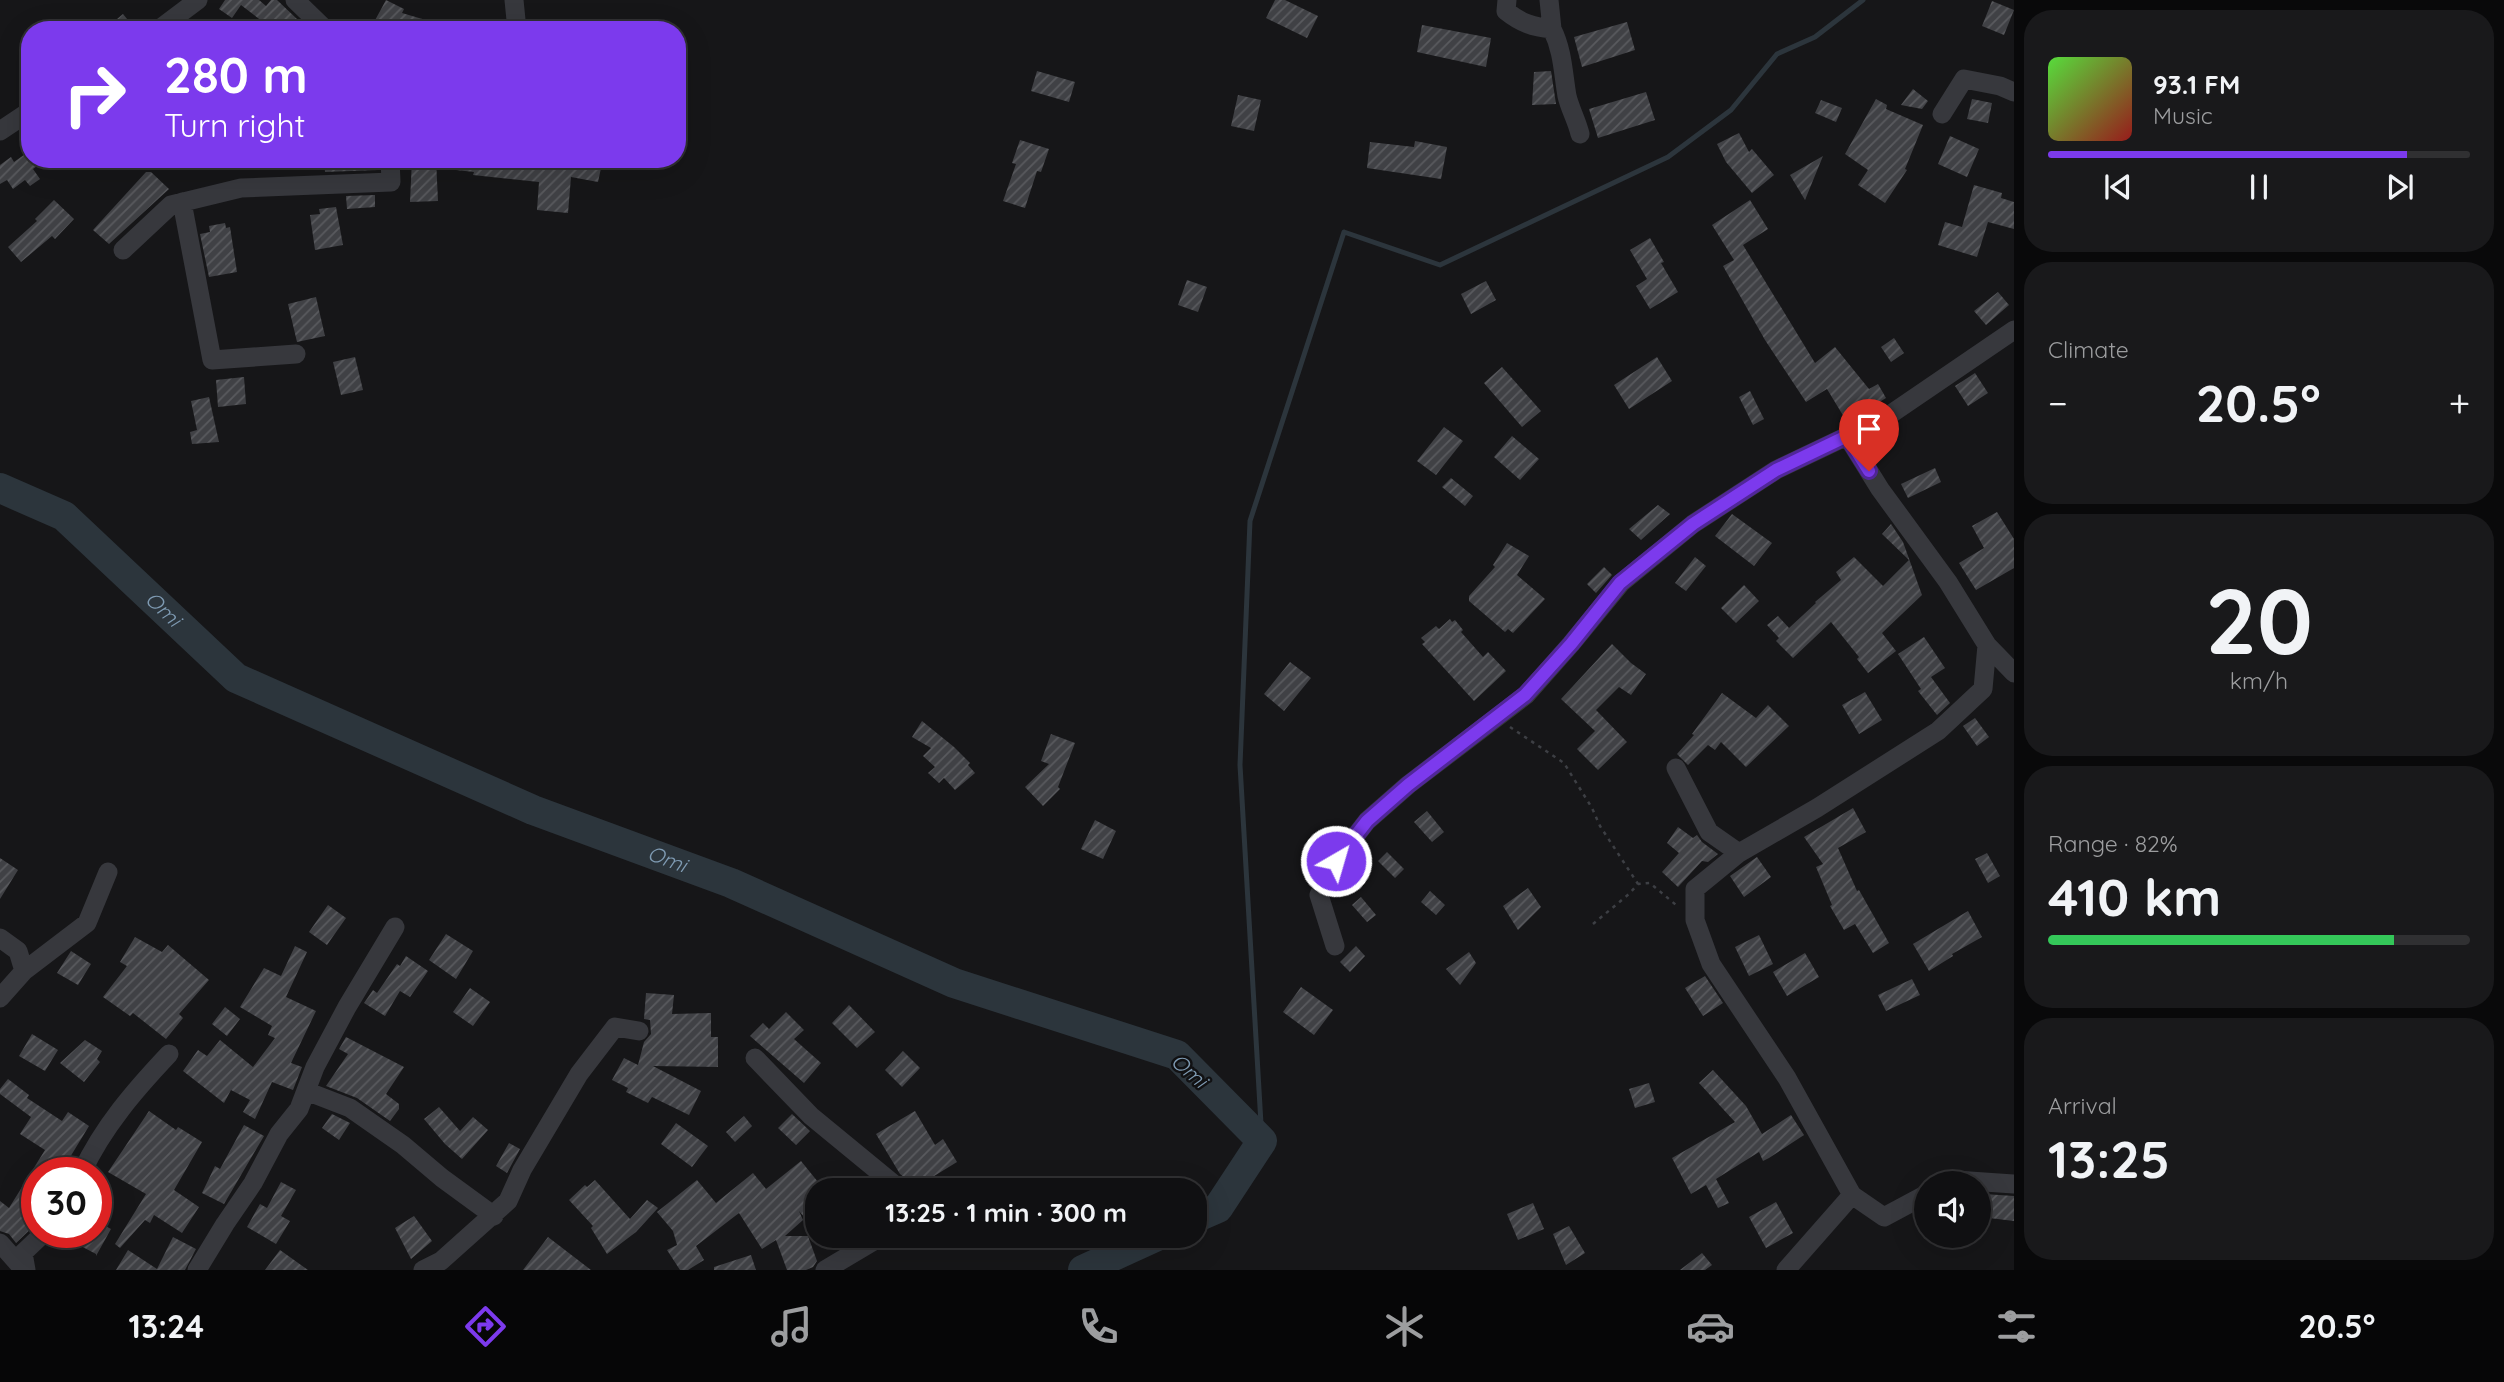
<!DOCTYPE html>
<meta charset="utf-8">
<style>
body{margin:0;font-family:Quicksand,sans-serif;background:#19191b;color:#f1f3f6;height:100vh;display:flex;flex-direction:column;font-size:26px;white-space:nowrap}
*{box-sizing:border-box;margin:0}
p{font-size:23px;color:#9c9d9f}
.icon{flex:none;width:38px;height:38px;fill:none;stroke:currentColor;stroke-width:2;stroke-linecap:round;stroke-linejoin:round}
.map{position:relative;flex:1;overflow:hidden}
.drawer{display:flex;flex-direction:column;gap:10px;padding:10px;background:#09090a;width:490px}
.drawer>*{flex:none}
.guide{position:absolute;left:21px;top:21px;width:665px;height:147px;border-radius:28px;box-shadow:0 7px 28px #0002,0 0 0 2px #303032;background:#7c3aed;color:#fff;overflow:hidden}
.buttons{position:absolute;left:1914px;top:1171px;display:grid;gap:14px}
.buttons a{display:grid;place-items:center;width:77px;height:77px;border-radius:50%;background:#101012;box-shadow:0 7px 28px #0002,0 0 0 2px #303032;font-size:35px}
.speed{position:absolute;left:21px;top:1157px;display:flex;gap:14px;font-size:35px;font-weight:700;text-align:center}
.speed>*{display:grid;place-content:center;width:91px;height:91px;border-radius:50%;background:#101012;box-shadow:0 7px 28px #0002,0 0 0 2px #303032;line-height:1}
.speed .limit{border:10px solid #d22;background:#fff;color:#111}
.pin{position:absolute;display:grid;place-items:center;width:60px;height:60px;color:#fff;margin:-72px -30px;border-radius:50% 50% 50% 0;rotate:-45deg;box-shadow:0 0 7px #0007}
.pin .icon{rotate:45deg}
.me{position:absolute;width:77px;margin:-38px;rotate:38deg;stroke-linejoin:round;filter:drop-shadow(0 0 5px #0008)}
.turn{display:flex;align-items:center;gap:24px;height:147px;padding:0 28px;font-size:32px}
.turn .icon{width:91px;height:91px;stroke-width:2.5}
.turn b{display:block;font-size:49px;line-height:60px}
.big{font-size:52px;font-weight:800;line-height:1.1}
.drawer .card{flex:1;display:flex;flex-direction:column;justify-content:center;gap:10px;min-width:0;padding:0 24px;border-radius:28px;background:#19191b}
.drawer .dial{align-items:center;gap:0}
.dial b{font-size:91px;line-height:1}
.song{display:flex;align-items:center;gap:21px}
.cover{width:84px;height:84px;border-radius:10px;background:linear-gradient(135deg,hsl(110 70% 55%),hsl(0 70% 35%))}
.played{height:7px;border-radius:4px;background:linear-gradient(90deg,#7c3aed 85%,#303032 85%)}
.keys{display:flex;justify-content:space-around;direction:ltr}
.heat{display:flex;justify-content:space-between;align-items:center;font-size:38px;direction:ltr}
.charge{height:10px;border-radius:5px;background:linear-gradient(90deg,#34c759 82%,#303032 0)}
.trip{position:absolute;left:805px;top:1178px;width:402px;height:70px;border-radius:28px;background:#101012;box-shadow:0 7px 28px #0002,0 0 0 2px #303032;font-weight:800;line-height:70px;text-align:center}
.dock{display:flex;height:112px;justify-content:space-around;align-items:center;background:#060607;color:#9c9d9f}
.dock .icon{width:49px;height:49px}
.dock .on{color:#7c3aed}
.dock b{font-size:32px;color:#f1f3f6}
main{display:flex;flex:1;min-height:0}
.map>svg:first-child{display:block}
.lines{fill:none;stroke-linecap:round;stroke-linejoin:round}
.stream{stroke:#2c353c;stroke-width:5}
.river{stroke:#2c353c;stroke-width:30}
.building{fill:url(#building-hatch)}
.path{stroke:#3d3f44;stroke-width:2.5;stroke-dasharray:3.5 5;stroke-linecap:butt}
.street{stroke:#37383d;stroke-width:19}
.route-casing{stroke:#51269a;stroke-width:18}
.route{stroke:#7c3aed;stroke-width:12}
.labels{text-anchor:middle;stroke-width:5;stroke-linejoin:round;paint-order:stroke}
.water-label{font-size:21px;font-style:italic;fill:#7f9bb3;stroke:#111113}
</style>
<main>
<div class="map">
<svg width="2014" height="1270" viewBox="0 0 2014 1270">
<defs>
<pattern id="building-hatch" width="6" height="6" patternUnits="userSpaceOnUse" patternTransform="scale(1.75)"><rect width="6" height="6" fill="#404145"/><path d="M-1 1l2-2M0 6l6-6M5 7l2-2" fill="none" stroke="#595a5e"/></pattern>
</defs>
<rect width="100%" height="100%" fill="#161618"/>
<g class="lines">
<!-- stream -->
<path class="stream" d="M1262 1141 1240 765 1250 521 1344 232 1440 265 1668 157 1731 110 1777 54 1815 37 1863 0"/>
<!-- river -->
<g class="river">
<path id="s1" d="M0 488 64 516 236 678 533 810 731 883 954 983 1177 1055 1262 1141 1218 1208 1195 1218"/>
<path d="M1083 1270 1157 1236"/>
</g>
</g>
<!-- building -->
<path class="building" d="M225 0H259L266 6 271 0H277L297 19 289 30H258L263 22 241 5 232 18 219 9Z
M386 0 404 9 402 13 446 26 445 30H412L396 25 393 30H384L373 24Z
M1275 0H1285L1318 16 1307 38 1266 18Z
M1992 1 2014 10 2004 35 1982 26Z
M123 14 136 30H104Z
M1627 22 1635 50 1582 67 1574 37Z
M1422 25 1491 38 1486 67 1417 52Z
M1037 71 1075 82 1069 102 1031 91Z
M1551 71 1556 104 1532 105 1534 72Z
M1913 89 1928 101 1922 109 1901 105Z
M1646 92 1655 120 1598 138 1589 109Z
M1238 95 1261 100 1254 131 1231 126Z
M1876 99 1887 105 1886 109 1923 125 1905 169 1907 170 1885 203 1858 185 1868 170 1845 154Z
M1972 99 1992 103 1988 123 1967 119Z
M1821 100 1842 108 1836 122 1815 113Z
M1739 133 1749 152 1752 149 1774 175 1752 193 1726 162 1717 144Z
M1950 136 1979 149 1967 177 1938 164Z
M1020 140 1049 149 1041 172 1037 171 1025 208 1003 201 1016 164 1012 163Z
M1415 141 1447 147 1441 179 1367 168 1370 142 1414 147Z
M28 152 30 159H33L37 166 33 169 40 179 30 186 25 180 13 189 7 180 0 184V165L11 157 14 162Z
M1823 156 1805 200 1790 175Z
M324 159H378V170L325 172Z
M412 159H436L438 201 410 202Z
M439 159H603L598 182 571 177 568 213 537 210 539 182 473 175 474 172 438 168Z
M146 172H151L169 189 109 244 93 230Z
M1974 185 2002 193 2001 198 2014 202V229L1988 222 1977 257 1938 245 1945 222 1962 227Z
M375 195V207L347 209 346 196Z
M54 200 74 219 55 239 52 236 21 262 8 247 37 221 35 219Z
M1750 200 1768 229 1743 245 1815 363 1835 347 1869 389 1878 384 1886 398 1847 422 1827 389 1806 402 1765 340 1723 266 1734 260 1712 225Z
M336 207 343 245 315 250 310 215 320 214 319 209Z
M225 223 226 228 230 227 237 272 209 277 200 234 210 232 209 226Z
M1650 238 1664 262 1661 263 1678 292 1650 309 1636 286 1647 279 1630 250Z
M1187 280 1207 287 1198 312 1178 305Z
M1486 281 1496 300 1471 314 1461 294Z
M1998 292 2009 305 1986 325 1974 311Z
M316 297 325 336 297 342 288 304Z
M1894 338 1904 353 1891 362 1881 347Z
M355 357 363 390 341 395 333 362Z
M1657 357 1672 381 1629 409 1614 385Z
M1502 367 1541 411 1522 427 1484 383Z
M1975 373 1988 393 1968 406 1955 386Z
M244 377 246 404 218 407 216 380Z
M1750 391 1764 419 1753 425 1739 397Z
M209 397 219 442 192 444 190 432 197 430 191 401Z
M1444 427 1463 441 1436 475 1417 461Z
M1512 436 1539 459 1520 480 1494 457Z
M1935 468 1941 482 1908 498 1901 484Z
M1451 478 1473 496 1465 506 1442 487Z
M1658 505 1670 514 1641 540 1629 529Z
M1997 512 2014 539V568L1976 590 1959 563 1984 548 1972 526Z
M1732 514 1772 543 1754 566 1715 536Z
M1891 524 1903 542 1922 595 1882 633 1896 651 1868 673 1857 659 1859 657 1831 622 1793 658 1776 641 1779 638 1767 625 1778 616 1789 628 1816 603 1815 602 1841 580 1836 572 1854 557 1883 586 1909 560 1882 534Z
M1507 543 1529 556 1517 575 1545 599 1513 633 1508 629 1505 632 1469 601V596L1495 567 1493 565Z
M1695 557 1706 566 1686 591 1675 583Z
M1604 567 1612 575 1596 593 1587 584Z
M1744 585 1759 601 1736 623 1721 608Z
M1450 619 1452 622 1455 620 1463 630 1461 632 1483 657 1488 652 1506 671 1474 701 1422 644 1425 642 1421 638 1436 626 1439 629Z
M1924 637 1945 668 1931 677 1950 703 1937 715 1918 691 1921 689 1898 654Z
M1612 644 1631 663 1646 674 1631 695 1619 687 1596 710 1627 742 1598 770 1577 749 1595 731 1561 699Z
M1290 662 1311 678 1284 711 1264 694Z
M1865 692 1882 720 1859 734 1842 705Z
M1722 693 1756 718 1768 705 1789 726 1746 767 1721 742 1715 750 1708 745 1688 765 1677 754 1694 735 1692 734Z
M1975 718 1989 737 1977 746 1963 726Z
M922 721 954 747 970 763 968 765 975 773 955 790 944 778 939 783 928 773 935 767 923 756 931 748 912 737Z
M1051 734 1075 743 1058 787 1060 789 1043 806 1025 787 1049 764 1041 761Z
M1853 808 1866 832 1838 848 1857 891 1859 890 1889 943 1873 953 1855 924 1844 930 1830 906 1832 905 1816 867 1823 864 1804 837Z
M1427 811 1444 832 1432 842 1414 822Z
M1095 820 1116 831 1103 859 1081 849Z
M1678 827 1693 838 1697 835 1702 842 1718 854 1708 862 1702 861 1678 887 1662 872 1679 853 1667 843Z
M1387 852 1404 869 1395 878 1378 861Z
M1987 853 2000 876 1988 883 1975 859Z
M1757 857 1771 877 1744 897 1730 876Z
M0 858 18 870 0 899Z
M1528 888 1541 907 1518 930 1503 906Z
M1430 891 1445 905 1436 915 1421 902Z
M1361 897 1376 915 1367 922 1352 905Z
M328 905 346 918 327 945 309 932Z
M1968 911 1982 937 1952 954 1953 956 1929 971 1913 944Z
M446 934 473 951 456 979 429 960Z
M1759 935 1773 964 1749 976 1735 947Z
M135 937 162 952 168 945 209 980 179 1014 183 1018 166 1039 133 1013 130 1016 103 997 127 966 120 962Z
M295 946 307 952 286 997 316 1011 291 1063 302 1067 293 1090 272 1082 255 1119 243 1112 250 1100 231 1090 224 1103 183 1071 198 1050 207 1056 220 1040 253 1067 275 1038 268 1035 272 1026 240 1007 264 968 281 976Z
M1356 946 1365 956 1350 972 1340 962Z
M71 951 91 964 78 985 57 973Z
M1469 952 1476 963 1460 985 1446 969Z
M1805 953 1819 977 1787 996 1773 972Z
M406 956 428 971 410 997 400 991 385 1016 364 1003 373 990 377 993 397 964 400 966Z
M1705 976 1723 1003 1703 1016 1685 988Z
M1912 979 1920 995 1886 1011 1878 995Z
M1301 987 1333 1010 1314 1035 1283 1012Z
M470 988 490 1002 473 1026 453 1012Z
M646 993 674 995 672 1014 711 1013V1037H718V1067L653 1066 701 1091 689 1115 652 1097 648 1103 626 1092 628 1088 612 1080 624 1058 638 1065 644 1042 651 1034 650 1020 644 1019Z
M849 1005 875 1032 857 1048 832 1023Z
M225 1007 240 1019 227 1036 212 1024Z
M786 1012 804 1030 794 1039 821 1063 804 1083 750 1036 763 1023 769 1029Z
M32 1034 58 1050 45 1071 19 1056Z
M346 1037 404 1067 386 1094 399 1104V1109L390 1121 357 1098 326 1086 348 1054 339 1049Z
M85 1040 102 1051 97 1059 100 1062 84 1082 60 1063Z
M903 1051 920 1068 902 1087 885 1070Z
M1713 1070 1746 1106 1762 1134 1791 1115 1804 1135 1769 1158 1763 1161 1759 1152 1716 1179 1729 1203 1718 1208 1706 1185 1691 1194 1672 1158 1735 1122 1699 1083Z
M8 1079 29 1095 27 1098 62 1121 68 1112 89 1126 61 1172H37V1223L16 1243 9 1234 0 1231V1201L9 1208 45 1150 20 1134 31 1117 0 1094V1089Z
M1649 1083 1655 1102 1635 1108 1629 1089Z
M439 1107 460 1131 473 1117 488 1130 462 1159 445 1144 424 1119Z
M149 1111 176 1130 178 1127 202 1142 174 1190 199 1207 182 1233 154 1215 150 1223 145 1220 120 1248 115 1244 146 1194 108 1172Z
M915 1111 935 1145 943 1139 957 1162 913 1189 909 1181 900 1174 876 1134Z
M332 1114 350 1123 339 1140 322 1128Z
M792 1114 810 1131 796 1145 778 1128Z
M744 1116 752 1126 735 1142 726 1132Z
M676 1123 708 1146 692 1167 661 1144Z
M244 1125 264 1136 224 1204 202 1193 215 1166 220 1169Z
M509 1143 520 1149 507 1173 496 1166Z
M801 1161 818 1182 809 1189 817 1198V1207L805 1218 799 1211 803 1220 785 1236H808L817 1261 813 1267 806 1270H787L776 1240 762 1249 739 1213 696 1246 704 1260 688 1270H680L667 1250 677 1245 673 1231 657 1212 697 1180 716 1203 753 1173 766 1189Z
M595 1180 630 1219 647 1200 658 1208 636 1232 607 1254 591 1228 593 1226 569 1200 585 1185 587 1187Z
M281 1182 296 1190 281 1216 290 1221 276 1244 247 1227 260 1204 267 1208Z
M1984 1194 2014 1196V1221L1981 1217Z
M1776 1202 1793 1233 1766 1248 1749 1217Z
M1533 1203 1544 1229 1518 1240 1507 1214Z
M414 1216 432 1241 411 1259 395 1228Z
M96 1221 111 1229 96 1256V1254L75 1243 81 1232H96Z
M1569 1226 1585 1253 1566 1265 1553 1234Z
M173 1237 196 1249 185 1270H116L128 1250 157 1269Z
M548 1237 591 1270H523Z
M280 1250 308 1270H265Z
M1702 1253 1712 1265 1705 1270H1680Z
M751 1255 756 1270H714V1267Z"/>
<g class="lines">
<!-- path -->
<path class="path" d="M1510 727 1564 763 1592 808 1600 826 1638 884
M1593 924 1629 894 1638 884 1650 883 1676 905"/>
<!-- street -->
<path class="street" d="M295 0 326 30
M514 0 517 30
M1507 0 1506 11C1521 23 1533 27 1552 29 1563 51 1563 73 1567 96 1570 109 1577 121 1580 134
M1549 0 1552 29
M158 30 198 0
M1942 114 1964 79 2000 86 2014 92
M0 131 30 111
M182 202 212 360 296 354
M123 250 171 205 241 188 391 182 390 159
M1847 436 1880 489 1948 582 1987 645 1983 689 1938 731 1817 808 1739 853 1695 889V920L1711 964 1787 1078 1852 1195 1884 1217 1927 1194
M1987 645 2014 673
M1676 768 1709 832 1739 853
M0 938 18 951 24 971
M1335 946 1319 895 1336 861 1367 821 1408 785 1526 695 1571 644 1621 583 1693 524 1776 470 1885 418 2014 330
M0 998 24 971 87 923 108 872
M755 1058 811 1116 901 1190
M306 1091 350 1108 403 1145 442 1178 494 1216
M82 1172C103 1127 135 1090 169 1054
M1949 1183 1955 1180 2014 1184
M0 1243 24 1270
M26 1270 23 1253 45 1232
M197 1270 225 1224 253 1183 279 1134 299 1109 315 1067 347 1007 395 927
M423 1270 441 1261 508 1201 522 1170 579 1074 615 1027 639 1031
M825 1270 882 1236
M1786 1270 1852 1195"/>
</g>
<g class="lines">
<defs>
<path id="route" d="M1336 861 1367 821 1408 785 1525 695 1571 644 1620 583 1693 524 1776 470 1847 436 1869 471"/>
</defs>
<!-- route casing -->
<use href="#route" class="route-casing"/>
<!-- route -->
<use href="#route" class="route"/>
</g>
<g class="labels">
<!-- water labels -->
<g class="water-label">
<text dy="7" stroke="none"><textPath href="#s1" startOffset="206">Omi</textPath></text>
<text dy="7" stroke="none"><textPath href="#s1" startOffset="774">Omi</textPath></text>
<text transform="translate(1189 1071) rotate(41)" y="7">Omi</text>
</g>
</g>
</svg>
<div class="buttons">
<a><svg class="icon" aria-label="sound" viewBox="0 0 24 24"><path d="M4 9h4l5-4v14l-5-4H4zM17 9q2 3 0 6"/></svg></a>
</div>
<div class="speed"><div class="limit">30</div></div>
<div class="pin" style="left:1869px;top:471px;background:#d93025"><svg class="icon" aria-label="arrive" viewBox="0 0 24 24"><path d="M6 21V4h12l-3 4 3 4H6"/></svg></div>
<svg class="me" style="left:1336px;top:861px" viewBox="-20 -20 40 40"><circle r="17" fill="#7c3aed" stroke="#fff" stroke-width="3"/><path d="M0-11L8 9 0 5-8 9z" fill="#fff"/></svg>
<div class="trip">13:25 · 1 min · 300 m</div>
<div class="guide">
<div class="turn"><svg class="icon" aria-label="right" viewBox="0 0 24 24"><path d="M7 20v-9h11M14 6l5 5-5 5"/></svg><div><b>280 m</b>Turn right</div></div>
</div>
</div>
<section class="drawer">
<div class="card">
<div class="song"><i class="cover"></i><div><b>93.1 FM</b><p>Music</p></div></div>
<div class="played"></div>
<div class="keys"><svg class="icon" aria-label="previous" viewBox="0 0 24 24"><path d="M18 5L8 12l10 7zM5 5v14"/></svg><svg class="icon" aria-label="pause" viewBox="0 0 24 24"><path d="M8 5v14M16 5v14"/></svg><svg class="icon" aria-label="next" viewBox="0 0 24 24"><path d="M6 5l10 7-10 7zM19 5v14"/></svg></div>
</div>
<div class="card"><p>Climate</p>
<div class="heat"><a>−</a><b class="big">20.5°</b><a>+</a></div>
</div>
<div class="card dial"><b>20</b><p>km/h</p></div>
<div class="card"><p>Range · 82%</p><b class="big">410 km</b><div class="charge"></div></div>
<div class="card"><p>Arrival</p><b class="big">13:25</b></div>
</section>
</main>
<nav class="dock">
<b>13:24</b>
<svg class="icon on" aria-label="directions" viewBox="0 0 24 24"><path d="M12 3l9 9-9 9-9-9zM9 14v-3h6M13 9l2 2-2 2"/></svg>
<svg class="icon" aria-label="music" viewBox="0 0 24 24"><path d="M9 18V5l10-2v13"/><circle cx="6" cy="18" r="3"/><circle cx="16" cy="16" r="3"/></svg>
<svg class="icon" aria-label="phone" viewBox="0 0 24 24"><path d="M5 4h4l2 5-3 2q2 4 5 5l2-3 5 2v4C11 20 4 13 5 4z"/></svg>
<svg class="icon" aria-label="climate" viewBox="0 0 24 24"><path d="M12 3v18M4 7l16 10M4 17L20 7"/></svg>
<svg class="icon" aria-label="car" viewBox="0 0 24 24"><path d="M5 17H2v-5l4-1 3-4h7l3 4 3 1v5h-3M9 17h6M6 11h13"/><circle cx="7" cy="17" r="2"/><circle cx="17" cy="17" r="2"/></svg>
<svg class="icon" aria-label="filters" viewBox="0 0 24 24"><path d="M4 7h16M4 17h16"/><circle cx="9" cy="7" r="2"/><circle cx="15" cy="17" r="2"/></svg>
<b>20.5°</b>
</nav>
